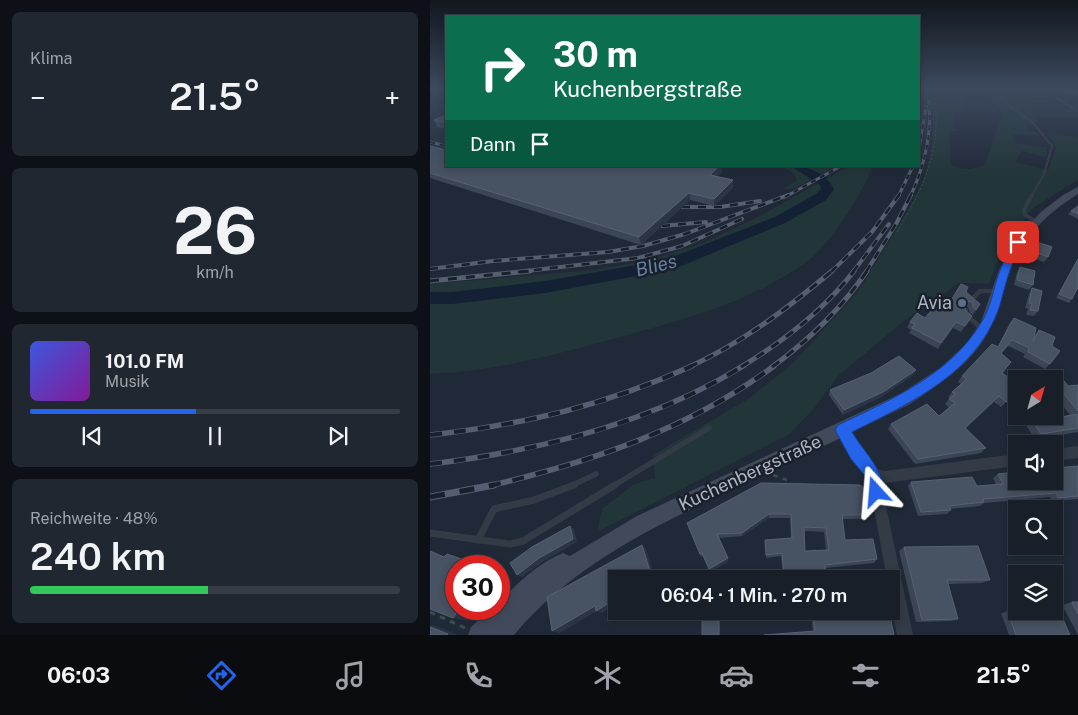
<!DOCTYPE html>
<html lang="de">
<meta charset="utf-8">
<style>
body{margin:0;font-family:"Public Sans",sans-serif;background:#212731;color:#f1f3f6;height:100vh;display:flex;flex-direction:column;font-size:19px;white-space:nowrap}
*{box-sizing:border-box;margin:0}
p{font-size:16px;color:#9fa2a8}
.icon{flex:none;width:28px;height:28px;fill:none;stroke:currentColor;stroke-width:2;stroke-linecap:round;stroke-linejoin:round}
.map{position:relative;flex:1;overflow:hidden}
.details{display:flex;flex-direction:column;gap:12px;padding:12px;background:#0d1117;width:430px}
.details>*{flex:none}
.top-card{position:absolute;left:15px;top:15px;width:475px;height:152px;border-radius:0px;box-shadow:0 2px 8px #0003,0 0 0 1px #363d46;background:#0b6e4f;color:#fff;overflow:hidden}
.needle{width:32px;rotate:37deg}
.fabs{position:absolute;left:578px;top:370px;display:grid;gap:10px}
.fabs a{display:grid;place-items:center;width:55px;height:55px;border-radius:0px;background:#181f29;box-shadow:0 2px 8px #0003,0 0 0 1px #363d46;font-size:25px}
.speed{position:absolute;left:15px;top:555px;display:flex;gap:10px;font-size:25px;font-weight:700;text-align:center}
.speed>*{display:grid;place-content:center;width:65px;height:65px;border-radius:50%;background:#181f29;box-shadow:0 2px 8px #0003,0 0 0 1px #363d46;line-height:1}
.speed .limit{border:8px solid #d22;background:#fff;color:#111}
.pin{position:absolute;display:grid;place-items:center;width:42px;height:42px;color:#fff;margin:-21px;border-radius:10px;box-shadow:0 2px 8px #0006}
.me{position:absolute;width:55px;margin:-28px;rotate:341deg;stroke-linejoin:round;filter:drop-shadow(0 0 4px #0008)}
.turn{display:flex;align-items:center;gap:18px;height:105px;padding:0 25px;font-size:22px}
.turn .icon{width:65px;height:65px;stroke-width:2.5}
.turn b{display:block;font-size:35px;line-height:42px}
.then{display:flex;align-items:center;height:48px;padding:0 25px;background:#0003;gap:10px;font-size:19px}
.big{font-size:38px;font-weight:600;line-height:1.1}
.details .widget{flex:1;display:flex;flex-direction:column;justify-content:center;gap:8px;min-width:0;padding:0 18px;border-radius:8px;background:#212731}
.details .dial{align-items:center;gap:0}
.dial b{font-size:65px;line-height:1}
.song{display:flex;align-items:center;gap:15px}
.cover{width:60px;height:60px;border-radius:8px;background:linear-gradient(135deg,hsl(230 70% 55%),hsl(290 70% 35%))}
.played{height:5px;border-radius:2px;background:linear-gradient(90deg,#2563eb 45%,#363d46 45%)}
.keys{display:flex;justify-content:space-around;direction:ltr}
.heat{display:flex;justify-content:space-between;align-items:center;font-size:28px;direction:ltr}
.charge{height:8px;border-radius:4px;background:linear-gradient(90deg,#34c759 48%,#363d46 0)}
.trip{position:absolute;left:178px;top:570px;width:292px;height:50px;border-radius:0px;background:#181f29;box-shadow:0 2px 8px #0003,0 0 0 1px #363d46;font-weight:600;line-height:50px;text-align:center}
.tab-bar{display:flex;height:80px;justify-content:space-around;align-items:center;background:#0a0c10;color:#9fa2a8}
.tab-bar .icon{width:35px;height:35px}
.tab-bar .active{color:#2563eb}
.tab-bar b{font-size:22px;color:#f1f3f6}
main{display:flex;flex:1;min-height:0}
.map>svg:first-child{display:block}
.green{fill:#223538;fill-rule:evenodd}
.lines{fill:none;stroke-linecap:round;stroke-linejoin:round}
.river{fill:#142134;fill-rule:evenodd}
.path-far2{stroke:#3a4e50;stroke-width:1;stroke-dasharray:2 2;stroke-linecap:butt}
.path-far1{stroke:#3a4e50;stroke-width:2.5;stroke-dasharray:5 5;stroke-linecap:butt}
.path{stroke:#3a4e50;stroke-width:3;stroke-dasharray:5.5 5.5;stroke-linecap:butt}
.lane-far4{stroke:#333b47;stroke-width:2.5}
.lane-far3{stroke:#333b47;stroke-width:4}
.lane-far2{stroke:#333b47;stroke-width:4.5}
.lane-far1{stroke:#333b47;stroke-width:5.5}
.lane{stroke:#333b47;stroke-width:7}
.street{fill:#333b47;fill-rule:evenodd}
.secondary{fill:#414a5a;fill-rule:evenodd}
.rail-far4-casing{stroke:#555f6f;stroke-width:3}
.rail-far3-casing{stroke:#555f6f;stroke-width:4}
.rail-far2-casing{stroke:#555f6f;stroke-width:5}
.rail-far1-casing{stroke:#555f6f;stroke-width:5.5}
.rail-casing{stroke:#555f6f;stroke-width:7}
.rail-far4{stroke:#19202c;stroke-width:2;stroke-dasharray:5;stroke-linecap:butt}
.rail-far3{stroke:#19202c;stroke-width:2.5;stroke-dasharray:8;stroke-linecap:butt}
.rail-far2{stroke:#19202c;stroke-width:3;stroke-dasharray:9;stroke-linecap:butt}
.rail-far1{stroke:#19202c;stroke-width:4;stroke-dasharray:12;stroke-linecap:butt}
.rail{stroke:#19202c;stroke-width:5;stroke-dasharray:15;stroke-linecap:butt}
.wall{fill:#3b4556;fill-rule:evenodd}
.shaded-wall{fill:#2b3545}
.building{fill:#475262;stroke:#576171;fill-rule:evenodd}
.route{fill:#2563eb;stroke:#184099}
.service-dot{fill:#5c6f8a;stroke:#19202c;stroke-width:2}
.labels{text-anchor:middle;stroke-width:5;stroke-linejoin:round;paint-order:stroke}
.poi-label{font-size:18px;fill:#aeb6c4;stroke:#19202c;text-anchor:end}
.street-label{font-size:18px;fill:#aeb6c4;stroke:#19202c}
.water-label{font-size:19px;font-style:italic;fill:#6680a4;stroke:#19202c}
</style>
<main>
<section class="details">
<div class="widget"><p>Klima</p>
<div class="heat"><a>−</a><b class="big">21.5°</b><a>+</a></div>
</div>
<div class="widget dial"><b>26</b><p>km/h</p></div>
<div class="widget">
<div class="song"><i class="cover"></i><div><b>101.0 FM</b><p>Musik</p></div></div>
<div class="played"></div>
<div class="keys"><svg class="icon" aria-label="previous" viewBox="0 0 24 24"><path d="M18 5L8 12l10 7zM5 5v14"/></svg><svg class="icon" aria-label="pause" viewBox="0 0 24 24"><path d="M8 5v14M16 5v14"/></svg><svg class="icon" aria-label="next" viewBox="0 0 24 24"><path d="M6 5l10 7-10 7zM19 5v14"/></svg></div>
</div>
<div class="widget"><p>Reichweite · 48%</p><b class="big">240 km</b><div class="charge"></div></div>
</section>
<div class="map">
<svg width="648" height="635" viewBox="0 0 648 635">
<rect width="100%" height="100%" fill="#202937"/>
<!-- green -->
<path class="green" d="M500 88H575L582 96 614 100 616 102H599L604 109 617 112 632 113 634 110 640 109 648 113V118L607 117V122L597 125V130L608 132 611 137 583 134 586 143 617 147 616 157 592 151 585 162 618 170 626 148 618 133 648 137V180L603 208 572 250 559 284 528 283 505 302 480 316 408 376 385 407 360 434 167 532 172 509 204 484 225 478 223 455 318 399 361 365 428 292 478 210 492 183 500 157 503 133ZM531 89C547 89 561 100 572 110V115L555 165C543 169 532 172 521 164L519 131H528C519 120 525 114 534 105Z
M338 166H405C394 173 365 192 353 189L367 180C362 167 351 167 338 166Z
M419 166H443C431 195 403 241 379 260 322 303 250 320 183 339 124 355 62 372 0 374V284L164 270 219 260 273 243 330 216Z"/>
<g class="lines">
<!-- river -->
<path class="river" d="M361 166C378 166 396 173 404 189L396 200 355 223 244 269 115 293 22 304H0V292H22L115 281 235 260 345 217 386 194 391 189 390 185Z"/>
<!-- path-far2 -->
<path class="path-far2" d="M467 232C486 200 505 165 506 127 507 114 504 101 502 88"/>
<!-- path-far1 -->
<path class="path-far1" d="M343 475 357 480"/>
<!-- path -->
<path class="path" d="M0 612 35 628"/>
<!-- lane-far4 -->
<path class="lane-far4" d="M557 88 604 124 622 146 614 174 601 197"/>
<!-- lane-far3 -->
<path class="lane-far3" d="M602 195 594 210 595 215 605 221"/>
<!-- lane-far2 -->
<path class="lane-far2" d="M540 301 550 291H568
M536 310 535 314 552 329"/>
<!-- lane-far1 -->
<path class="lane-far1" d="M141 486 166 474
M183 486 279 428"/>
<!-- lane -->
<path class="lane" d="M0 533 80 544 93 541 185 485
M48 540 64 509 104 500 144 485"/>
<!-- street -->
<path class="street" d="M641 88H648V90L642 89Z
M616 90H618L648 110V113L616 92Z
M413 425 417 426 430 450 446 469 455 471 586 454V466L455 483 451 482 483 635H467L461 603V579H457L438 477 422 458 409 434 407 430 409 426Z
M648 446V458L624 461V449Z"/>
<!-- secondary -->
<path class="secondary" d="M648 187V194C615 214 590 240 578 277 571 299 566 322 553 341 535 368 507 386 480 404 427 430 374 456 320 481 234 522 147 560 84 635H38L41 627 61 609H69V602C88 583 108 563 133 553L140 556 207 516 470 394 510 368 536 344 551 322 569 270 584 242 611 212 633 195Z"/>
<defs>
<path id="rail-far4" d="M0 142 16 146
M489 149 496 107
M355 197 411 166
M468 197 483 166
M480 197C497 161 504 126 497 88"/>
<path id="rail-far3" d="M252 207H290L330 201
M232 226 276 222
M0 269 63 261 178 252 213 246 255 234 358 195
M88 272 208 258 252 246 312 219
M401 272 442 232 469 195
M423 272 459 224
M436 272 466 224 481 195"/>
<path id="rail-far2" d="M0 281 100 271
M259 367C312 343 358 308 402 271
M311 367C354 341 393 311 424 271
M342 367C379 340 411 309 437 271"/>
<path id="rail-far1" d="M0 435C97 424 173 406 262 366
M0 464C109 451 219 424 313 366
M59 486C161 462 259 429 344 366"/>
<path id="rail" d="M0 497 64 485"/>
</defs>
<!-- rail-far4 casing -->
<use href="#rail-far4" class="rail-far4-casing"/>
<!-- rail-far3 casing -->
<use href="#rail-far3" class="rail-far3-casing"/>
<!-- rail-far2 casing -->
<use href="#rail-far2" class="rail-far2-casing"/>
<!-- rail-far1 casing -->
<use href="#rail-far1" class="rail-far1-casing"/>
<!-- rail casing -->
<use href="#rail" class="rail-casing"/>
<!-- rail-far4 -->
<use href="#rail-far4" class="rail-far4"/>
<!-- rail-far3 -->
<use href="#rail-far3" class="rail-far3"/>
<!-- rail-far2 -->
<use href="#rail-far2" class="rail-far2"/>
<!-- rail-far1 -->
<use href="#rail-far1" class="rail-far1"/>
<!-- rail -->
<use href="#rail" class="rail"/>
</g>
<!-- wall -->
<path class="wall" d="M590 88H613L612 90 592 89Z
M615 88H643L648 89V97Z
M16 115V129L7 127 4 120Z
M0 146 16 166H291L292 172 287 176 303 188 284 206 260 200 211 245 0 178Z
M648 206V219L638 214 641 211Z
M604 241 618 257 614 262 596 256Z
M648 258V287L642 299 639 303 626 298Z
M590 267 603 285 599 290 584 285 587 272Z
M602 288 608 311 604 316 596 315 598 309 595 308 599 294Z
M536 292 550 304 543 315 540 313 538 307H535V310L542 316 531 332 523 328 508 349 479 333 481 330 477 327 480 322 495 318 517 307Z
M584 318 604 336 609 330 622 346 620 364 615 369 593 357 595 354 578 346 571 354 572 373 586 383V411L584 408 576 402 571 407 564 402 536 428 556 448 551 453 485 464 458 429 461 424 509 416 519 408 515 404 520 398 518 397 522 392 531 384 528 382 532 376 568 347 579 324Z
M486 370 483 375 451 397 413 415 399 395 400 390Z
M630 376 638 386 648 385V432L605 439 590 416H624L625 418 640 415 624 395V379H618L620 377Z
M648 466V499L622 501 620 497 554 503 550 506 520 509 521 510 517 514 488 516 478 486 481 482 547 486 566 485 563 478 568 474Z
M331 483 438 515 436 519H412L415 540 447 559 444 563 395 568 397 579H375V575L353 576 351 556 336 558 335 540 361 538 360 518H339L312 536 289 538 298 561 280 572 273 556 271 557 257 523ZM374 531 394 532 396 550 375 551Z
M474 547 560 580 552 583 518 584 528 619 521 621 486 622 469 551Z
M642 602H648V635L632 605Z
M586 606V611L640 635H579L571 613 581 611 580 608Z
M380 611H401L402 619 430 616 429 611H459L383 631Z"/>
<!-- shaded-wall -->
<path class="shaded-wall" d="M289 166H291L292 172 280 182V175Z
M303 180V188L284 206V199Z
M259 193 260 200 211 245 209 237Z
M526 322 523 328 508 349 511 343Z
M486 370 483 375 451 397 413 415 414 410Z
M569 396 564 402 531 433 535 428Z
M339 514V518L312 536V533Z
M140 526 144 529 147 542 114 561 92 577 87 575Z
M212 545 216 549 225 579H221Z
M298 558V561L280 572 279 569Z
M69 578 76 581 69 593Z
M182 601 186 604V608L183 606 172 613 167 611 130 633 122 631 165 606Z
M29 609H45L38 621 23 618Z
M289 613 290 615V635H289Z
M0 625 8 627 28 635H17L0 627Z"/>
<!-- building -->
<path class="building" d="M625 88H643L648 89V94Z
M16 115V123L4 120Z
M0 146 16 150V166H289L280 175 303 180 284 199 259 193 209 237 0 173Z
M648 206V214L641 211Z
M604 241 622 247 618 257 600 250Z
M648 259V287L642 299 629 294Z
M590 267 605 271 603 285 587 280Z
M531 284 538 287 536 292 550 304 546 310 543 307 542 301 536 302 535 310 542 316 535 326 526 322 511 343 482 328 485 324 480 322 487 313 495 318 508 302 517 307Z
M602 288 612 291 608 311 600 310 602 304 599 303Z
M584 318 606 328 603 341 609 330 625 337 622 346 630 351 620 364 598 352 599 348 582 340 571 353 581 362 572 373 586 383V400L581 396 576 402 569 396 535 428 556 448 488 459 461 424 497 404 509 416 525 403 519 399 525 394 522 392 537 379 532 376 562 344 568 347Z
M469 356 486 370 453 392 414 410 400 390 441 373Z
M630 376 638 386 648 385V411L624 382V379H621L620 377Z
M648 414V428L611 434 599 416H624L625 418Z
M648 466V496L628 498 626 493 553 499 554 502 519 506 521 510 491 512 481 482 542 477 547 486 573 484 568 474 586 472V481H624V468Z
M331 483 430 485 433 487 438 515H412L415 540 443 539 447 559 395 565 397 579H377L376 572 354 574 352 553 336 555 335 540 362 538 361 514H339L312 533 287 534 298 558 279 569 272 553 270 554 257 523ZM374 527 396 528 399 550 375 551Z
M140 526 143 539 109 558 87 575 80 563 102 547Z
M212 545 222 578 221 579H186V604L183 606 182 601 166 611 165 606 122 631 117 597Z
M548 546 560 580H517L528 619 492 620 474 547Z
M0 551 14 557 17 554 51 566H26V609H29L23 618 0 609Z
M642 602H648V614Z
M624 608H628L640 635H586L577 611 586 610V611H624Z
M253 611H263L255 617Z
M382 611H401L402 619 433 616 432 611H459L464 635H334L385 631Z
M289 613V635H272V615Z
M0 627 18 634 17 635H0Z"/>
<!-- sky -->
<linearGradient id="sky" x2="0" y2="1"><stop stop-color="#12171e"/><stop offset="0.5" stop-color="#3c495e"/><stop offset="1" stop-color="#3c495e" stop-opacity="0"/></linearGradient>
<rect width="648" height="177" fill="url(#sky)"/>
<!-- route -->
<path class="route" d="M588 239 593 242C588 252 582 263 579 273 573 290 571 308 562 324 535 379 474 406 422 432 432 450 461 477 452 498L446 500 441 498 436 477 421 459 405 430 408 425C460 400 520 375 551 323 561 308 563 289 569 273 573 262 579 252 584 242Z"/>
<!-- markers -->
<circle class="service-dot" cx="532" cy="303" r="5"/>
<g class="labels">
<!-- poi labels -->
<g class="poi-label">
<text x="522" y="309">Avia</text>
</g>
<!-- street labels -->
<g class="street-label">
<text transform="translate(320 473) rotate(-25)" y="6">Kuchenbergstraße</text>
</g>
<!-- water labels -->
<g class="water-label">
<text transform="translate(226 265) rotate(-14)" y="7">Blies</text>
</g>
</g>
</svg>
<div class="fabs">
<a><svg class="needle" viewBox="-14 -14 28 28"><path d="M0-13l5 13h-10z" fill="#e53935"/><path d="M0 13l5-13h-10z" fill="#9fa2a8"/></svg></a>
<a><svg class="icon" aria-label="sound" viewBox="0 0 24 24"><path d="M4 9h4l5-4v14l-5-4H4zM17 9q2 3 0 6"/></svg></a>
<a><svg class="icon" aria-label="search" viewBox="0 0 24 24"><circle cx="10" cy="10" r="6"/><path d="M15 15l6 6"/></svg></a>
<a><svg class="icon" aria-label="layers" viewBox="0 0 24 24"><path d="M12 4l9 5-9 5-9-5zM3 14l9 5 9-5"/></svg></a>
</div>
<div class="speed"><div class="limit">30</div></div>
<div class="pin" style="left:588px;top:242px;background:#d93025"><svg class="icon" aria-label="arrive" viewBox="0 0 24 24"><path d="M6 21V4h12l-3 4 3 4H6"/></svg></div>
<svg class="me" style="left:446px;top:492px" viewBox="-20 -20 40 40"><path d="M0-17L14 15 0 8-14 15z" fill="#2563eb" stroke="#fff" stroke-width="4"/></svg>
<div class="trip">06:04 · 1 Min. · 270 m</div>
<div class="top-card">
<div class="turn"><svg class="icon" aria-label="right" viewBox="0 0 24 24"><path d="M7 20v-9h11M14 6l5 5-5 5"/></svg><div><b>30 m</b>Kuchenbergstraße</div></div>
<div class="then">Dann<svg class="icon" aria-label="arrive" viewBox="0 0 24 24"><path d="M6 21V4h12l-3 4 3 4H6"/></svg></div>
</div>
</div>
</main>
<nav class="tab-bar">
<b>06:03</b>
<svg class="icon active" aria-label="directions" viewBox="0 0 24 24"><path d="M12 3l9 9-9 9-9-9zM9 14v-3h6M13 9l2 2-2 2"/></svg>
<svg class="icon" aria-label="music" viewBox="0 0 24 24"><path d="M9 18V5l10-2v13"/><circle cx="6" cy="18" r="3"/><circle cx="16" cy="16" r="3"/></svg>
<svg class="icon" aria-label="phone" viewBox="0 0 24 24"><path d="M5 4h4l2 5-3 2q2 4 5 5l2-3 5 2v4C11 20 4 13 5 4z"/></svg>
<svg class="icon" aria-label="climate" viewBox="0 0 24 24"><path d="M12 3v18M4 7l16 10M4 17L20 7"/></svg>
<svg class="icon" aria-label="car" viewBox="0 0 24 24"><path d="M5 17H2v-5l4-1 3-4h7l3 4 3 1v5h-3M9 17h6M6 11h13"/><circle cx="7" cy="17" r="2"/><circle cx="17" cy="17" r="2"/></svg>
<svg class="icon" aria-label="filters" viewBox="0 0 24 24"><path d="M4 7h16M4 17h16"/><circle cx="9" cy="7" r="2"/><circle cx="15" cy="17" r="2"/></svg>
<b>21.5°</b>
</nav>
